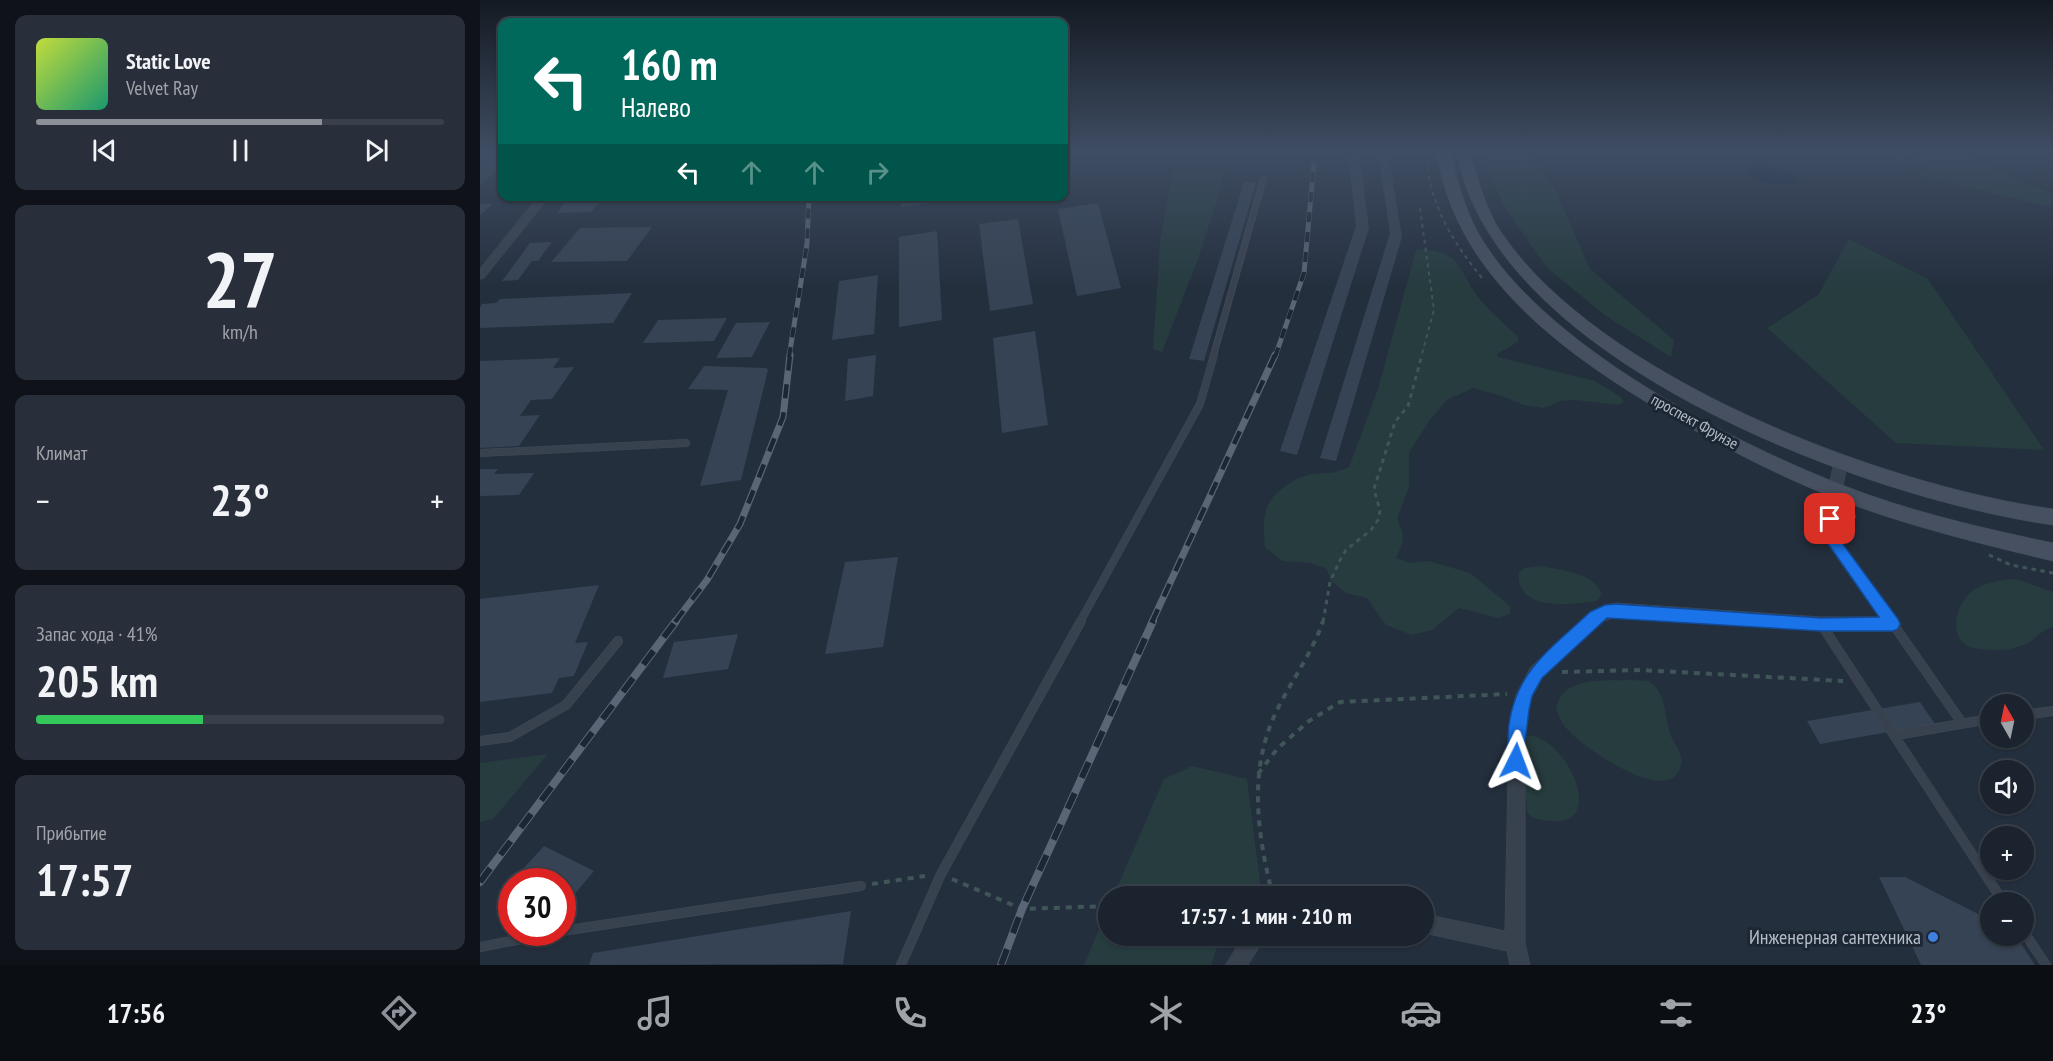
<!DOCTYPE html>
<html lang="ru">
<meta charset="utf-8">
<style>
body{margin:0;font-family:"PT Sans Narrow",sans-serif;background:#282f3a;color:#f1f3f6;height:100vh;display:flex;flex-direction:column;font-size:22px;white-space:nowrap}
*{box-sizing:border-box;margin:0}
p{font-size:20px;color:#a0a4aa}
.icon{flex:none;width:33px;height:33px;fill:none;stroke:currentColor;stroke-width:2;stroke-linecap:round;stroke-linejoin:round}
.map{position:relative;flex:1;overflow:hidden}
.panel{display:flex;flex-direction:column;gap:15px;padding:15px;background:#0f1319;width:480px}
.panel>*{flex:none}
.hud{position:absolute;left:18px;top:18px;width:570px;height:183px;border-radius:12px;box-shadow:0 2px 4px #0004,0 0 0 2px #39404a;background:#00695c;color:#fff;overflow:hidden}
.needle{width:39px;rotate:351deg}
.buttons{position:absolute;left:1500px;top:694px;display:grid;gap:12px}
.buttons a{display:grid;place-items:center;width:54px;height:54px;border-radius:50%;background:#1b232e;box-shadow:0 2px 4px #0004,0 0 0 2px #39404a;font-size:30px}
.speed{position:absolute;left:18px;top:868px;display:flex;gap:12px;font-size:30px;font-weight:700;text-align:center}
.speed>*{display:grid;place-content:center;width:78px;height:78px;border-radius:50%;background:#1b232e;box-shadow:0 2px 4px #0004,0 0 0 2px #39404a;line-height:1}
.speed .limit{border:9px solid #d22;background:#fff;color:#111}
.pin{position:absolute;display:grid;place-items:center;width:51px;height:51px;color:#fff;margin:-26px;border-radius:12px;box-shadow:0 3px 9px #0006}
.me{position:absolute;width:66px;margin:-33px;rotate:3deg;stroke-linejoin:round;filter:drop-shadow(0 0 4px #0008)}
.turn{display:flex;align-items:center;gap:21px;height:126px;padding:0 24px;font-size:27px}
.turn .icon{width:78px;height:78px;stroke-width:2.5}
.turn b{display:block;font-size:42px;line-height:51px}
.lanes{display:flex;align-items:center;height:57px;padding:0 24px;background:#0003;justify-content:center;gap:30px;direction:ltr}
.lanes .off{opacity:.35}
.big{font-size:45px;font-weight:600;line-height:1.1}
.panel .widget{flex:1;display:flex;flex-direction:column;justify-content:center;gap:9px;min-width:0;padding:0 21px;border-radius:12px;background:#282f3a}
.panel .dial{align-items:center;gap:0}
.dial b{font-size:78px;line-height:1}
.song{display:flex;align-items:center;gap:18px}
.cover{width:72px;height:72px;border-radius:9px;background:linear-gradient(135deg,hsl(70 70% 55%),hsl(160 70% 35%))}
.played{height:6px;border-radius:3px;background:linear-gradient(90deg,#8c9099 70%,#39404a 70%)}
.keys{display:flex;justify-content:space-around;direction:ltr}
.heat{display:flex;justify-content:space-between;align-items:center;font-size:33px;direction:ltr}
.charge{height:9px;border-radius:4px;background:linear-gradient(90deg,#34c759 41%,#39404a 0)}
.trip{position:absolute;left:618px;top:886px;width:336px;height:60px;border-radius:30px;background:#1b232e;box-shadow:0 2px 4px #0004,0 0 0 2px #39404a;font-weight:600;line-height:60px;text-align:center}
.tab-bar{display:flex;height:96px;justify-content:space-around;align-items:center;background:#0b0e12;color:#a0a4aa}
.tab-bar .icon{width:42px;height:42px}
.tab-bar .current{color:#8c9099}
.tab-bar b{font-size:27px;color:#f1f3f6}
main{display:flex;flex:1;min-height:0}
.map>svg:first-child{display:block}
.green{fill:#263c3f}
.water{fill:#17263c}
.building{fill:#364354}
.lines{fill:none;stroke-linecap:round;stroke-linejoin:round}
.lane-far2-casing{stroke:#414a57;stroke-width:7}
.lane-far1-casing{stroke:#414a57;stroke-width:8}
.lane-casing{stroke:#414a57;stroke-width:10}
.street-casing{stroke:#414a57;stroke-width:1}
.secondary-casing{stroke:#414a57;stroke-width:1}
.path-far2{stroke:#3f5557;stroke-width:2;stroke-dasharray:4 4;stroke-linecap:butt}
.path-far1{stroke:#3f5557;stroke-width:3;stroke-dasharray:4.5 4.5;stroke-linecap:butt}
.path{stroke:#3f5557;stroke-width:4;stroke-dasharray:6 6;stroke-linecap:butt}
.lane-far2{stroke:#38414e;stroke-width:5}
.lane-far1{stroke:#38414e;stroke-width:7}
.lane{stroke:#38414e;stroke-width:9}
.street{fill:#38414e;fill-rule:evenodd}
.secondary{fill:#465061;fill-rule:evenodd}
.rail-far2-casing{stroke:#5a6575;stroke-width:5}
.rail-far1-casing{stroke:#5a6575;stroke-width:7}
.rail-casing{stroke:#5a6575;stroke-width:8}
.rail-far2{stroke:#1d2633;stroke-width:4;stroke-dasharray:10;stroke-linecap:butt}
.rail-far1{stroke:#1d2633;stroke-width:4.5;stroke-dasharray:14;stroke-linecap:butt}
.rail{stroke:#1d2633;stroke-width:6;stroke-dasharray:17;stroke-linecap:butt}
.route{fill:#1a73e8;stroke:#114b97;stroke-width:1.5}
.shop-dot{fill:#3f7fe0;stroke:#1d2633;stroke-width:2}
.labels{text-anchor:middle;stroke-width:6;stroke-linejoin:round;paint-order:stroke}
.street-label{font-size:16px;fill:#b4bcc9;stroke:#1d2633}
.near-poi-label{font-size:20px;fill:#b4bcc9;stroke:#1d2633;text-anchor:end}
</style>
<main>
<section class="panel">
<div class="widget">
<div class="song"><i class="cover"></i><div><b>Static Love</b><p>Velvet Ray</p></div></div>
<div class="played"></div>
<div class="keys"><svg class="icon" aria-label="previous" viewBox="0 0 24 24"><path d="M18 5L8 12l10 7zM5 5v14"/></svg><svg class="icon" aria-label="pause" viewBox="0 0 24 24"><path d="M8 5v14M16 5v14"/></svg><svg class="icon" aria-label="next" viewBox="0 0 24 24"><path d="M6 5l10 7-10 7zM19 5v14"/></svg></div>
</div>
<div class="widget dial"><b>27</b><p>km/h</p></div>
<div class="widget"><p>Климат</p>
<div class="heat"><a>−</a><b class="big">23°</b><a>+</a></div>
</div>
<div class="widget"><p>Запас хода · 41%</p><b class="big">205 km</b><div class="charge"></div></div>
<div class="widget"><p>Прибытие</p><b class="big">17:57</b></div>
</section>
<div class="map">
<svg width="1573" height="965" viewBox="0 0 1573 965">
<rect width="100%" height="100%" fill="#242f3e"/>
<!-- green -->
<path class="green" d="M1004 152H1052L1076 192 1110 269 1194 340 1191 357 1126 316 1067 268 1024 206 1006 164Z
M1407 152H1490L1504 163 1573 195 1571 207 1437 175 1444 167 1431 157 1418 163Z
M693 169H742V185L718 259 682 352 673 349 680 243Z
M1369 239 1448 279 1564 450 1416 443 1287 328 1338 295Z
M941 249C983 253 977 268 998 297 1009 311 1025 324 1038 337V342L1017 354 1018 357 1115 381 1141 397 1144 402 1140 405 1095 400 1080 401 1064 408 1043 405 1025 397 993 388 967 400 949 421 929 453V487L917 518 923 534 922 545 916 558 929 563 949 561 990 573 1030 606V614L1019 618 979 608 952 630 932 635 906 625 887 598 866 593 850 580 847 569 830 563 802 561 785 547C783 519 781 502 807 485 814 480 824 475 833 474 850 472 851 475 869 467L898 389 936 250Z
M1062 566C1083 571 1111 572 1122 593L1117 601C1091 605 1035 612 1039 572L1045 568Z
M1536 579 1573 592V627C1562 629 1556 639 1546 644 1536 648 1524 651 1513 650 1507 650 1497 649 1490 647 1467 637 1476 604 1491 592 1503 582 1522 580 1536 579Z
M1150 680 1169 681C1185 693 1185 712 1189 730 1191 743 1206 753 1200 768 1187 807 1101 746 1087 729 1082 724 1079 716 1076 709 1077 705 1078 699 1081 696 1094 677 1131 681 1150 680Z
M1047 736C1082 731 1130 826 1072 821 1063 820 1052 820 1047 812L1043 753Z
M68 754 13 819 0 822V763Z
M712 766 767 779 782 897H633L684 779Z
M628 908V936H746L738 944 731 965H604Z"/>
<!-- water -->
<path class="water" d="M1280 164 1314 174 1318 183C1299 186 1283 184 1266 175L1268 167Z"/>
<!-- building -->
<path class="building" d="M7 152H22V167L0 185V157Z
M868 152H879L889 228 817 455 800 451 876 226Z
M898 152H908L922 237 856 461 840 458 910 233Z
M764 182 776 183 724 361 709 359Z
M90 196H168L166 199 120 201 111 212 77 213Z
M421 196H457L458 202 421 207Z
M618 203 641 288 597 296 578 209Z
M0 204H13L0 215Z
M538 219 553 304 510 311 499 224Z
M172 227 147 261 71 262 100 228Z
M457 231 462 320 419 327V237Z
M72 242 58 261H52L38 280 22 281 50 243Z
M398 275 394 334 352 340 359 281Z
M152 293 133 323 0 328V307L2 304 16 303 20 299Z
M247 318 234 341 163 343 178 320Z
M290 322 272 357 236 358 256 323Z
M555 331 568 425 522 433 513 338Z
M396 355 393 396 365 401 368 359Z
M80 358 73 368 94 367 72 399 51 400 40 416 60 415 39 446 0 448V361Z
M224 366 286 368 288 370 261 480 220 486 248 390 208 389Z
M0 469H18L14 474 54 473 39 495 0 496Z
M418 557 403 647 345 654 365 562Z
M119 585 95 643 108 642 94 676 79 678 72 693 0 702V599Z
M258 634 248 669 183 678 194 642Z
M1440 702 1455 724 1340 744 1327 721Z
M64 846 114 871 82 909V882H45L50 876 41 871Z
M1399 877H1425L1510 920V936H1536L1555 965H1441Z
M371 911 363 964 109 965 113 953Z"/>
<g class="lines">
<defs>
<path id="lane-far2" d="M733 357 783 180"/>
<path id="lane-far1" d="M0 453 206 443
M600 622 720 404 734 355"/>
<path id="lane" d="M1341 624 1524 903
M1413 624 1482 723
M1544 715 1573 711
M1416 735 1510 719
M0 741 30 737 86 705 138 641
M82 931 381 886
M1544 932 1566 965
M0 947 72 933
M421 965 461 874 601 621"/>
<path id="street" d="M59 196H70L4 278 0 279V269Z
M1361 456 1368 461 1354 532 1418 619 1421 624 1418 629 1413 631H1341L1136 617 1121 622 1062 678 1052 697 1045 725V943L1050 965H1030L1027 951 944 933V914L1025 931 1029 725 1036 695 1050 668 1111 612 1125 605 1136 603 1341 617H1399L1340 533 1354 461Z
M764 936H786L768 965H746Z"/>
<path id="secondary" d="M957 152H970C978 183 986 214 1003 241 1072 352 1268 452 1389 495 1449 516 1511 530 1573 543V561C1506 545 1440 529 1376 506 1315 484 1256 454 1200 422 1096 362 975 281 957 152Z
M977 152H990C998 179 1005 208 1021 232 1119 378 1404 486 1573 509V525C1388 499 1012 361 977 152Z"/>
</defs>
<!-- lane-far2 casing -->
<use href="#lane-far2" class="lane-far2-casing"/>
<!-- lane-far1 casing -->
<use href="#lane-far1" class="lane-far1-casing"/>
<!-- lane casing -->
<use href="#lane" class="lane-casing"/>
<!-- street casing -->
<use href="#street" class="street-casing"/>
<!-- secondary casing -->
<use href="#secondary" class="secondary-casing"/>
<!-- path-far2 -->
<path class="path-far2" d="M947 152C947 201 972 241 1002 278
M940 208 954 310 941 357"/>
<!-- path-far1 -->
<path class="path-far1" d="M1372 518 1378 515
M1509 555 1531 565 1573 573
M843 622 850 582 860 560 866 550 891 530 898 520 900 511 894 489 915 422 928 406 942 355"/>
<!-- path -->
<path class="path" d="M1082 672 1160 670 1363 681
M778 774 797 749 829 721 860 702 1027 694
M472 879 542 909 628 906
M392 884 445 876
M793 897C777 832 767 768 799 706 814 677 833 651 843 621"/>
<!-- lane-far2 -->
<use href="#lane-far2" class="lane-far2"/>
<!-- lane-far1 -->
<use href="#lane-far1" class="lane-far1"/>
<!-- lane -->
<use href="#lane" class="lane"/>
<!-- street -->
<use href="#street" class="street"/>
<!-- secondary -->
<use href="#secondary" class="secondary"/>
<defs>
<path id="rail-far2" d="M309 357 327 244 329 196
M795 357 824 273 835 152"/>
<path id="rail-far1" d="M195 622 227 580 260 524 303 417 310 355
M672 622 795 355"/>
<path id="rail" d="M0 882 196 621
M521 965 542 909 673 621"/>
</defs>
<!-- rail-far2 casing -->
<use href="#rail-far2" class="rail-far2-casing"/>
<!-- rail-far1 casing -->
<use href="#rail-far1" class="rail-far1-casing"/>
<!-- rail casing -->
<use href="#rail" class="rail-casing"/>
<!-- rail-far2 -->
<use href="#rail-far2" class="rail-far2"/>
<!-- rail-far1 -->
<use href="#rail-far1" class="rail-far1"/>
<!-- rail -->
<use href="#rail" class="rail"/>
</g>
<!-- sky -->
<linearGradient id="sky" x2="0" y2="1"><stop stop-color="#141a22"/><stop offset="0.53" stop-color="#3f4d63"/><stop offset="1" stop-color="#3f4d63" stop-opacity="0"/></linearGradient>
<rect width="1573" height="287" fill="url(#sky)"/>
<!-- route -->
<path class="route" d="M1350 514 1355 515 1357 519 1354 532 1418 619 1420 624 1418 629 1413 631H1341L1127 618 1062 678 1052 696 1049 710 1042 767 1036 770 1030 767C1025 757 1028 746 1028 735 1032 673 1069 651 1110 612L1125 605 1136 604 1341 618 1399 617 1340 532 1345 515Z"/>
<!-- markers -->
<circle class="shop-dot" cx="1453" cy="937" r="6"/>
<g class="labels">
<!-- street labels -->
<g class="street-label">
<text transform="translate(1215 421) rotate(29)" y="6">проспект Фрунзе</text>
</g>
<!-- near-poi labels -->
<g class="near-poi-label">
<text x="1441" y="944">Инженерная сантехника</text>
</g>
</g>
</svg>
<div class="buttons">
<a><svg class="needle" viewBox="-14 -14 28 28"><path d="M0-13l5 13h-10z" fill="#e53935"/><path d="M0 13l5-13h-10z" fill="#a0a4aa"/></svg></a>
<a><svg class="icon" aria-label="sound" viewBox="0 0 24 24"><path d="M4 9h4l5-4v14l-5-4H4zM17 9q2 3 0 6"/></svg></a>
<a>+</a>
<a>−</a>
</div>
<div class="speed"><div class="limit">30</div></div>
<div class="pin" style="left:1350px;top:519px;background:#d93025"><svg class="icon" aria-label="arrive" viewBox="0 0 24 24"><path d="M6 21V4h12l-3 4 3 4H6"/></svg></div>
<svg class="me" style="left:1036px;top:761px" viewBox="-20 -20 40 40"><path d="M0-17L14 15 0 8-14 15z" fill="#1a73e8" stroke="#fff" stroke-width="4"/></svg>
<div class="trip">17:57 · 1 мин · 210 m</div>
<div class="hud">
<div class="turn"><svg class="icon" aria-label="left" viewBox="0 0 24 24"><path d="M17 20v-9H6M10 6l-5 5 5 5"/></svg><div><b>160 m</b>Налево</div></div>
<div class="lanes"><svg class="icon" aria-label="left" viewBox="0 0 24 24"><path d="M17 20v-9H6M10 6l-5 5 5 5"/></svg><svg class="icon off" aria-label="ahead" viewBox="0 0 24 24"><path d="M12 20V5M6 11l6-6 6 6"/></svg><svg class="icon off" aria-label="ahead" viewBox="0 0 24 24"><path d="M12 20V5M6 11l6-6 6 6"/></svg><svg class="icon off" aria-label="right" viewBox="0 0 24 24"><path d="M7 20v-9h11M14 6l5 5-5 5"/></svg></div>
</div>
</div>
</main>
<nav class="tab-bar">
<b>17:56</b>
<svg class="icon current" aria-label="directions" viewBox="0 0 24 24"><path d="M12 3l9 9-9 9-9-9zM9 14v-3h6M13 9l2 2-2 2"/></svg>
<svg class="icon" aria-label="music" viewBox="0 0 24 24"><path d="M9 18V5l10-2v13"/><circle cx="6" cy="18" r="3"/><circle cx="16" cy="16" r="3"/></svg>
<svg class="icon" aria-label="phone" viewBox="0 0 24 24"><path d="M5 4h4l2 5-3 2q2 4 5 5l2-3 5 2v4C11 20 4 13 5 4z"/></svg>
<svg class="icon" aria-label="climate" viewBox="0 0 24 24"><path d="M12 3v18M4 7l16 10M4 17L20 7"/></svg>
<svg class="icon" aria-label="car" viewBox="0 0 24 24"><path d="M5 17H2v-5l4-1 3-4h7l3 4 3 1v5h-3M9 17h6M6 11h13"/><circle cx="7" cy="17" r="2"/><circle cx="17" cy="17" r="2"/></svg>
<svg class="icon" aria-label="filters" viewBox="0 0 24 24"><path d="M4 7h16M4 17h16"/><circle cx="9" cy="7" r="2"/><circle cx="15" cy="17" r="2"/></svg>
<b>23°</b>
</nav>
